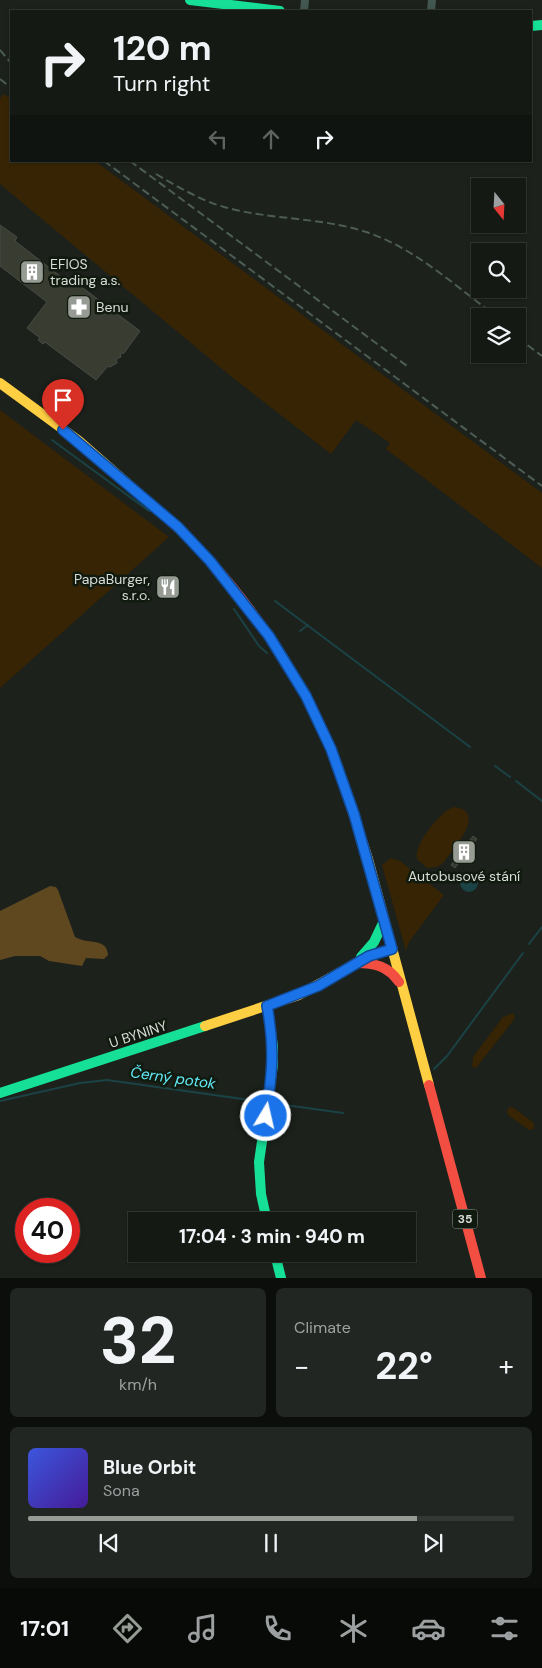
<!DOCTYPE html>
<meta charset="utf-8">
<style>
body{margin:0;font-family:"DM Sans",sans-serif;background:#222622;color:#f1f3f6;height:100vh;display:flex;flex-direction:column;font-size:19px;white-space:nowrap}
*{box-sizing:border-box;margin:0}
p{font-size:16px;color:#9da0a0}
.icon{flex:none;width:28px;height:28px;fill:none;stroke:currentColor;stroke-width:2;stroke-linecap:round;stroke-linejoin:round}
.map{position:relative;height:1278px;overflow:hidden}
.sheet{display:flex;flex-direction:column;gap:10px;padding:10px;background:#0c0e0b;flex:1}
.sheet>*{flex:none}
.top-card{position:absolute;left:10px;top:10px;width:522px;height:152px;border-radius:0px;box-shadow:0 1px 4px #0004,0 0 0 1px #343834;background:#151914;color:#f1f3f6;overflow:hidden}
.needle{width:32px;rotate:162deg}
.buttons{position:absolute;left:471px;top:178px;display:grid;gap:10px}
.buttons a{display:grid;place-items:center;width:55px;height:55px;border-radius:0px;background:#151914;box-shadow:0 1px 4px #0004,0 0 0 1px #343834;font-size:25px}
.speed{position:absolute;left:15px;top:1198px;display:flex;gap:10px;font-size:25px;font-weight:700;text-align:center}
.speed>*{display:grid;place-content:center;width:65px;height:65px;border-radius:50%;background:#151914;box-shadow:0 1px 4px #0004,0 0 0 1px #343834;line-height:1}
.speed .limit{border:8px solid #d22;background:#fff;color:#111}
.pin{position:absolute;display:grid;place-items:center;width:42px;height:42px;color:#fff;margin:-51px -21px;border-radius:50% 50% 50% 0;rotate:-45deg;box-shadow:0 0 5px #0007}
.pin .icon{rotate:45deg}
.me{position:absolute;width:55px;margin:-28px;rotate:9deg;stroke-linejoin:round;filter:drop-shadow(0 0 4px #0008)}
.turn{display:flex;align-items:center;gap:18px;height:105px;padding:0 20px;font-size:22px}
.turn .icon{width:65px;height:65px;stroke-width:2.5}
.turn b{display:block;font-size:35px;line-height:42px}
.lanes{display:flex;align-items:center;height:48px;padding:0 20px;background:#0003;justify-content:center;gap:25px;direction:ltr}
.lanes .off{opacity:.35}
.big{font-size:38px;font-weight:700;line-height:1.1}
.sheet .tile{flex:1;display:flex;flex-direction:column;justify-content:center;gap:8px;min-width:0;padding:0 18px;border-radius:8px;background:#222622}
.sheet .dial{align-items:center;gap:0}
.dial b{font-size:65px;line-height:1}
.song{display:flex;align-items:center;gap:15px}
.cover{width:60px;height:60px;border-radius:8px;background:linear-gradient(135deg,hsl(230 70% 55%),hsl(260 70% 35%))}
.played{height:5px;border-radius:2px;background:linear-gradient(90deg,#969b94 80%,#343834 80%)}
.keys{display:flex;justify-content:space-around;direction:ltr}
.heat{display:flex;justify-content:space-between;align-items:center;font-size:28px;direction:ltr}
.sheet .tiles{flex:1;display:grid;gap:10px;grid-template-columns:1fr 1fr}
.tile:last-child{grid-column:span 2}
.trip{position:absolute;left:128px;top:1212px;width:288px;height:50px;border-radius:0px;background:#151914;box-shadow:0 1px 4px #0004,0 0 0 1px #343834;font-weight:700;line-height:50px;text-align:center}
.tabs{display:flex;height:80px;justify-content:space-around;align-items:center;background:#080a08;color:#9da0a0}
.tabs .icon{width:35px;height:35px}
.tabs .active{color:#969b94}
.tabs b{font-size:22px;color:#f1f3f6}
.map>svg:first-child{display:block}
.green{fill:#372404}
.forest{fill:#5f4720}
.water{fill:#1b4245}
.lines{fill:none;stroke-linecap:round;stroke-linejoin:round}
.stream{stroke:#1b4245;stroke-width:2}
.building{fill:#393c30;stroke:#494b46}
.street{stroke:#425750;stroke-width:8}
.fast{stroke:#16e098;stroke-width:10}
.slow{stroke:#ffcf43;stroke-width:10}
.jam{stroke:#f24e42;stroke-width:10}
.rail{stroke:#4d5c56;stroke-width:2;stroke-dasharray:8 4;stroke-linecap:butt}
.route-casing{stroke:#114b97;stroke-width:12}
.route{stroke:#1a73e8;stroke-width:9}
.labels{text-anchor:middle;stroke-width:5;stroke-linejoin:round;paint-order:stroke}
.shield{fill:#111a0f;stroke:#9ca29a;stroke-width:1}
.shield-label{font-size:12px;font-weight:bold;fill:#d7ddd5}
.poi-label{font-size:14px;fill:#d7ddd5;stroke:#111a0f;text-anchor:start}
.street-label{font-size:14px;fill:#d7ddd5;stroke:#111a0f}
.water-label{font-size:15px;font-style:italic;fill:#61e9f5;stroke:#111a0f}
</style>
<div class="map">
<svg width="542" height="1278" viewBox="0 0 542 1278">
<rect width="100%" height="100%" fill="#1c211b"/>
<!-- green -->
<path class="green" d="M4 94 11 99V161H95L542 493V568L386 449 390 443 356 420 331 454 233 378 0 184V98Z
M0 410 169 537 0 688Z
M454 807C489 811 452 850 443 863L437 867 427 868 417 859C413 846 441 810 454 807Z
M391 858 400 861 444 895 409 942 406 951 382 865Z
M513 1013 515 1018 476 1068 472 1067 473 1057 503 1017Z
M509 1107 514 1108 534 1123V1129L529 1130 508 1115 507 1111Z"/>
<!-- forest -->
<path class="forest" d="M50 886 56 887 58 890 75 937C88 945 107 937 108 955L104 959 86 958 82 966 49 961 40 956H15L0 960V911Z"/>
<!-- water -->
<path class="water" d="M460 883a9 9 0 1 1 18 0a9 9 0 1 1-18 0Z"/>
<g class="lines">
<!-- stream -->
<path class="stream" d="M52 440 149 511
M275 601 470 747
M234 609 259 646 267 653
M300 631 308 625
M495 766 510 777
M516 781 542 801
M529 944 542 927
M434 1069 447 1056 523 953
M0 1101 80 1083 107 1080 264 1102
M271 1103 343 1113"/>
</g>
<!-- building -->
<path class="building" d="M0 225 17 237 15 241 64 279 67 276 140 331 124 353 120 354 121 357 116 359 117 363 110 367 108 366 96 380 45 342 43 344 38 340 40 338 27 328 47 302 0 266Z
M473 836 477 839 455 868 451 865Z"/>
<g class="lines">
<!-- street -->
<path class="street" d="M304 11 305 0
M431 11 432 0"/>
<!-- fast -->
<path class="fast" d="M190 0 280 11
M531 26 542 25
M361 957 374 942 384 921
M267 1006 273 1046V1065L259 1162 261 1194 267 1221
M0 1093 205 1026
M275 1254 281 1278"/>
<!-- slow -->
<path class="slow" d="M0 383 79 441 160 512
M341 776 368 859 429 1085
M205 1026 299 995 369 956 392 949"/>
<!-- jam -->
<path class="jam" d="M160 512C234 575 310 684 341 776
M356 963C375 963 388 966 399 982
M429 1085 481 1278"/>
<!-- rail -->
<path class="rail" d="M0 50 11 63
M0 79 11 88
M104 161 542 486
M130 161 407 366
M156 174C178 187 200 200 224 207 270 220 321 217 366 232 415 248 455 286 496 316
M518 338 542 356"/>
</g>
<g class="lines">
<defs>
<path id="route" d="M63 430 178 527 210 561 269 636 306 696 331 749 354 814 392 949 369 956 318 986 267 1006C275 1048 272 1075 266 1116"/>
</defs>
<!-- route casing -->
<use href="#route" class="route-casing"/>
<!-- route -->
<use href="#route" class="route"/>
</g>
<!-- icons -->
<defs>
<symbol id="building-square" viewBox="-11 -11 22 22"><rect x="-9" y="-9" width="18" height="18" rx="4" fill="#969b94" stroke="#111a0f"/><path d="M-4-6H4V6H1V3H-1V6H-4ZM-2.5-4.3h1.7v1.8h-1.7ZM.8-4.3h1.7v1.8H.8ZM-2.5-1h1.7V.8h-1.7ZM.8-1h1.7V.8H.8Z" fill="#fff"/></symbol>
<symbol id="pharmacy-square" viewBox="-11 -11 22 22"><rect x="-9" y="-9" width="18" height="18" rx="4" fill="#969b94" stroke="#111a0f"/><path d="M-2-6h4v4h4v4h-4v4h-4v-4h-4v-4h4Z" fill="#fff"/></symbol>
<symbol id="restaurant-square" viewBox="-11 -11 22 22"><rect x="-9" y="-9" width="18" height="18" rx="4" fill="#969b94" stroke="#111a0f"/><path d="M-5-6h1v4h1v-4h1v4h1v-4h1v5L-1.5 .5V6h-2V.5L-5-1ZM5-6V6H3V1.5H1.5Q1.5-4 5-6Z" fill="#fff"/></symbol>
</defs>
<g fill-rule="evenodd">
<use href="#building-square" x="18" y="258" width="28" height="28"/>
<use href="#pharmacy-square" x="65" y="293" width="28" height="28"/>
<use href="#restaurant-square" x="154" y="573" width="28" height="28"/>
<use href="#building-square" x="450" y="838" width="28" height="28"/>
</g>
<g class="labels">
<!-- shield labels -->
<rect class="shield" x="452.5" y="1209.5" width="25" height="19" rx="4"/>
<g class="shield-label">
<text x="465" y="1223">35</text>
</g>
<!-- poi labels -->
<g class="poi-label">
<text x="50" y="269">EFIOS<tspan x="50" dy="16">trading a.s.</tspan></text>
<text x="96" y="312">Benu</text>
<text x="150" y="584" text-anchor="end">PapaBurger,<tspan x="150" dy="16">s.r.o.</tspan></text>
<text x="464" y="881" text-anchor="middle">Autobusové stání</text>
</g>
<!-- street labels -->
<g class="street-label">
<text transform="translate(138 1034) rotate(-18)" y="5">U BYNINY</text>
</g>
<!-- water labels -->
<g class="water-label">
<text transform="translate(173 1078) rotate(8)" y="5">Černý potok</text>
</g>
</g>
</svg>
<div class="buttons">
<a><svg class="needle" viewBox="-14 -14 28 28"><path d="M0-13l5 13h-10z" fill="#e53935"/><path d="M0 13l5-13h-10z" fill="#9da0a0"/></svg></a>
<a><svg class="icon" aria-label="search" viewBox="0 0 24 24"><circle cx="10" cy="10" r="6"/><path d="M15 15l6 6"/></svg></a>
<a><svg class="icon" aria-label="layers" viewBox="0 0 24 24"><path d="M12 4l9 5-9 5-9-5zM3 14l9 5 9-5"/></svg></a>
</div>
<div class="speed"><div class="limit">40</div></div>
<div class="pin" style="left:63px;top:430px;background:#d93025"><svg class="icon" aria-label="arrive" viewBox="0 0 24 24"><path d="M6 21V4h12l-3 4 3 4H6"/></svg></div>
<svg class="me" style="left:266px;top:1116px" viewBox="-20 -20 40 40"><circle r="17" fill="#1a73e8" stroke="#fff" stroke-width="3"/><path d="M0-11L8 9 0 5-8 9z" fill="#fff"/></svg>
<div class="trip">17:04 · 3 min · 940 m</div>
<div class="top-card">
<div class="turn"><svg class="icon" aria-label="right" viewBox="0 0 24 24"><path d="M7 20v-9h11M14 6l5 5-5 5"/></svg><div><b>120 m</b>Turn right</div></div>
<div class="lanes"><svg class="icon off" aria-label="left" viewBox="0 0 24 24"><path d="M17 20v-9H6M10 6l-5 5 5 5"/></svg><svg class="icon off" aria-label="ahead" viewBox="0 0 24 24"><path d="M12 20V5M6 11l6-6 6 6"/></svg><svg class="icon" aria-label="right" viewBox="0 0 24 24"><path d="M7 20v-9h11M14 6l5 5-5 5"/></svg></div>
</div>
</div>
<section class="sheet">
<div class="tiles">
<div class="tile dial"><b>32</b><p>km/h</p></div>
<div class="tile"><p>Climate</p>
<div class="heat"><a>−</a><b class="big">22°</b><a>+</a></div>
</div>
<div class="tile">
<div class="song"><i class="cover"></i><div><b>Blue Orbit</b><p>Sona</p></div></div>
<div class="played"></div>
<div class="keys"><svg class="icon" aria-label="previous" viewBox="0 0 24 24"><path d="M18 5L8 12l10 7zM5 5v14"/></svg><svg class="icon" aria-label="pause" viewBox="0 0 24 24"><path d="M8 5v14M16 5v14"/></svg><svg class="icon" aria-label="next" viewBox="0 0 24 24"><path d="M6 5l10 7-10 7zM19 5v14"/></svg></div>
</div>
</div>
</section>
<nav class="tabs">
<b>17:01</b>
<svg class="icon active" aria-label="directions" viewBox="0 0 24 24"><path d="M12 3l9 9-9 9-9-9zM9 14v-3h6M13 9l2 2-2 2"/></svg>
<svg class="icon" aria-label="music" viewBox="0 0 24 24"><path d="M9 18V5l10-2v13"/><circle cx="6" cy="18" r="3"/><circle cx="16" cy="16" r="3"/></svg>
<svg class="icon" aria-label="phone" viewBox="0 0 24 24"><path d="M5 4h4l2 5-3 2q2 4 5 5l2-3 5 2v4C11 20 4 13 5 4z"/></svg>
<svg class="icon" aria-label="climate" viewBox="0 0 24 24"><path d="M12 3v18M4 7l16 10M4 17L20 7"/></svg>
<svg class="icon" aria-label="car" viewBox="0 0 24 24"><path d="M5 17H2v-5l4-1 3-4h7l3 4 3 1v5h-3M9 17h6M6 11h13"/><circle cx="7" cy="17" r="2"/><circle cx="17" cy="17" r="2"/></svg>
<svg class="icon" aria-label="filters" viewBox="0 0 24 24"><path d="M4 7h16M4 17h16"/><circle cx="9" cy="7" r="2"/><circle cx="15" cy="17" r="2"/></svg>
</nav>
